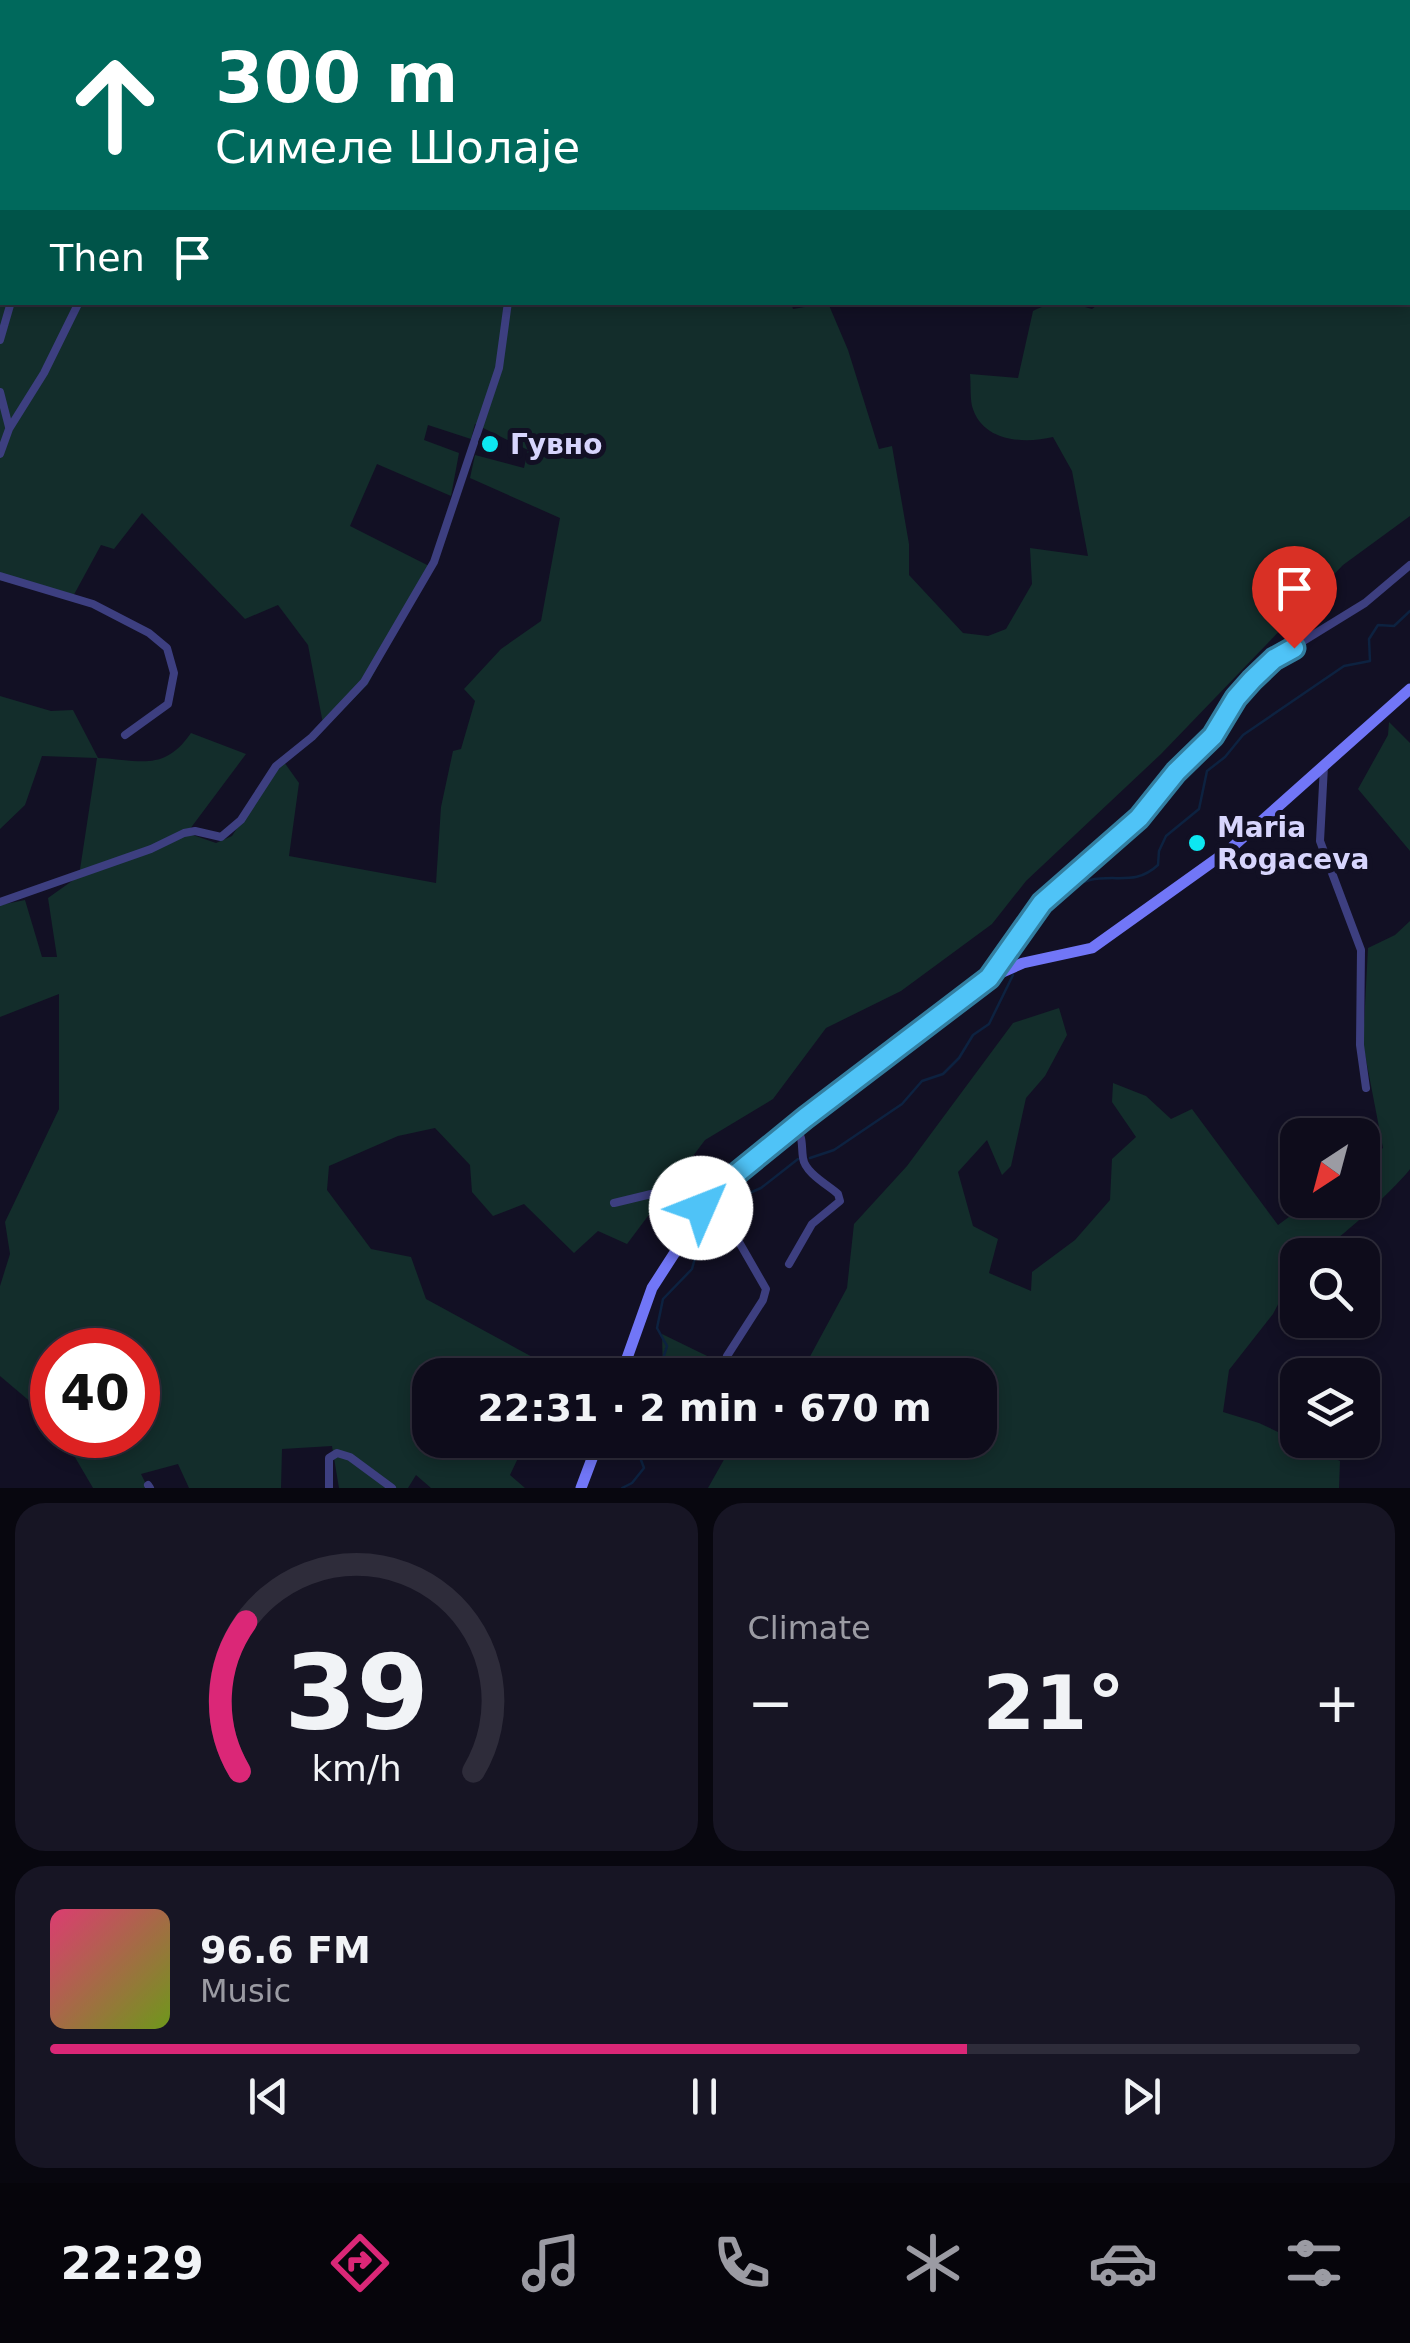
<!DOCTYPE html>
<meta charset="utf-8">
<style>
body{margin:0;font-family:"DejaVu Sans",sans-serif;background:#171524;color:#f1f3f6;height:100vh;display:flex;flex-direction:column;font-size:38px;white-space:nowrap}
*{box-sizing:border-box;margin:0}
p{font-size:32px;color:#9b9ba3}
.icon{flex:none;width:55px;height:55px;fill:none;stroke:currentColor;stroke-width:2;stroke-linecap:round;stroke-linejoin:round}
.map{position:relative;height:1488px;overflow:hidden}
.drawer{display:flex;flex-direction:column;gap:15px;padding:15px;background:#08070f;flex:1}
.drawer>*{flex:none}
.top-card{position:absolute;left:0px;top:0px;width:1410px;height:305px;box-shadow:0 5px 15px #0003,0 0 0 2px #2e2c3a;background:#00695c;color:#fff;overflow:hidden}
.needle{width:65px;rotate:216deg}
.controls{position:absolute;left:1280px;top:1118px;display:grid;gap:20px}
.controls a{display:grid;place-items:center;width:100px;height:100px;border-radius:20px;background:#0e0c1b;box-shadow:0 5px 15px #0003,0 0 0 2px #2e2c3a;font-size:50px}
.speed{position:absolute;left:30px;top:1328px;display:flex;gap:20px;font-size:50px;font-weight:700;text-align:center}
.speed>*{display:grid;place-content:center;width:130px;height:130px;border-radius:50%;background:#0e0c1b;box-shadow:0 5px 15px #0003,0 0 0 2px #2e2c3a;line-height:1}
.speed .limit{border:15px solid #d22;background:#fff;color:#111}
.pin{position:absolute;display:grid;place-items:center;width:85px;height:85px;color:#fff;margin:-102px -42px;border-radius:50% 50% 50% 0;rotate:-45deg;box-shadow:0 0 10px #0007}
.pin .icon{rotate:45deg}
.me{position:absolute;width:110px;margin:-55px;rotate:46deg;stroke-linejoin:round;filter:drop-shadow(0 0 8px #0008)}
.turn{display:flex;align-items:center;gap:35px;height:210px;padding:0 50px;font-size:45px}
.turn .icon{width:130px;height:130px;stroke-width:2.5}
.turn b{display:block;font-size:70px;line-height:85px}
.then{display:flex;align-items:center;height:95px;padding:0 50px;background:#0003;gap:20px;font-size:38px}
.big{font-size:75px;font-weight:600;line-height:1.1}
.drawer .tile{flex:1;display:flex;flex-direction:column;justify-content:center;gap:15px;min-width:0;padding:0 35px;border-radius:30px;background:#171524}
.drawer .dial{align-items:center;gap:0}
.dial svg{height:260px;overflow:visible;fill:none;stroke:#2e2c3a;stroke-width:7;stroke-linecap:round;text-anchor:middle}
.dial text{fill:#f1f3f6;stroke:none}
.song{display:flex;align-items:center;gap:30px}
.cover{width:120px;height:120px;border-radius:15px;background:linear-gradient(135deg,hsl(340 70% 55%),hsl(80 70% 35%))}
.played{height:10px;border-radius:5px;background:linear-gradient(90deg,#db2777 70%,#2e2c3a 70%)}
.keys{display:flex;justify-content:space-around;direction:ltr}
.heat{display:flex;justify-content:space-between;align-items:center;font-size:55px;direction:ltr}
.drawer .tiles{flex:1;display:grid;gap:15px;grid-template-columns:1fr 1fr}
.tile:last-child{grid-column:span 2}
.trip{position:absolute;left:412px;top:1358px;width:585px;height:100px;border-radius:30px;background:#0e0c1b;box-shadow:0 5px 15px #0003,0 0 0 2px #2e2c3a;font-weight:600;line-height:100px;text-align:center}
.tabs{display:flex;height:160px;justify-content:space-around;align-items:center;background:#06050b;color:#9b9ba3}
.tabs .icon{width:70px;height:70px}
.tabs .on{color:#db2777}
.tabs b{font-size:45px;color:#f1f3f6}
.map>svg:first-child{display:block}
.green{fill:#132d2b}
.lines{fill:none;stroke-linecap:round;stroke-linejoin:round}
.stream{stroke:#0d2240;stroke-width:2.5}
.street{stroke:#3d3f80;stroke-width:8}
.secondary{stroke:#7176f7;stroke-width:11}
.route-casing{stroke:#337fa1;stroke-width:25}
.route{stroke:#4fc3f7;stroke-width:18}
.poi-dot{fill:#0de7f1;stroke:#121024;stroke-width:4}
.labels{text-anchor:middle;stroke-width:10;stroke-linejoin:round;paint-order:stroke}
.poi-label{font-size:28px;font-weight:bold;fill:#d7d5fd;stroke:#121024;text-anchor:start}
</style>
<div class="map">
<svg width="1410" height="1488" viewBox="0 0 1410 1488">
<rect width="100%" height="100%" fill="#121024"/>
<!-- green -->
<path class="green" d="M0 0H202L2 2V302H791L793 309 828 303 848 350 879 449 892 446 909 544V575L963 633 988 636 1006 629 1032 584 1030 548 1088 556 1072 471 1053 437C1024 444 982 442 972 406 970 396 971 384 970 374L1018 378 1033 311C1054 300 1070 302 1092 309L1101 302H1408V2L334 0H1410V516L1343 565 1161 754 1026 881 992 924 901 991 826 1028 773 1099 705 1140 627 1244 598 1231 574 1253 524 1204 493 1216 472 1192 470 1165 435 1128 398 1136 329 1166 327 1190 371 1249 411 1257 426 1299 536 1359 531 1375H430V1440H497L519 1456 510 1475 525 1488H431L416 1475 408 1488H339L332 1446 282 1449 281 1488H189L178 1464 141 1474 148 1488H93L62 1435H138V1350H52V1420L0 1376V1286L10 1254 5 1222 59 1109V994L0 1017V905L25 900 42 957H57L48 898 79 876 97 758 42 756 25 805 0 829V696L51 711 73 710 98 758C141 760 164 772 191 733L246 754 187 833 216 843 232 836 267 781 284 762 299 783 289 856 436 883 441 807 453 751 461 749 475 701 464 689 501 649 541 621 560 518 470 478 475 455 524 468 528 450 475 424 471 439 428 425 424 440 459 453 451 496 377 464 350 526 431 567 368 684 324 729 308 645 278 605 245 619 142 513 114 549 101 545 71 600 0 580Z
M1389 722 1410 743V851L1358 789 1388 735Z
M1410 921V1169C1399 1185 1330 1249 1314 1255 1309 1257 1303 1255 1298 1255L1297 1268 1273 1314 1229 1370 1223 1412 1259 1423 1340 1461 1339 1488H708L735 1440H980V1375H800L847 1288 854 1224 907 1166 1013 1023 1059 1008 1067 1035 1045 1076 1026 1098 1011 1166 1002 1175 987 1140 958 1172 973 1226 998 1239 989 1273 1031 1291 1032 1272 1075 1240 1110 1200 1112 1159 1136 1137 1112 1102 1113 1083 1146 1096 1171 1119 1192 1109 1278 1225 1312 1200H1362L1363 1163 1383 1148 1363 1044 1368 948 1395 935Z
M662 1334 740 1372 739 1375H663Z"/>
<g class="lines">
<!-- stream -->
<path class="stream" d="M20 2 23 0
M0 247 2 243
M1013 959C1032 929 1051 890 1090 880 1117 874 1135 886 1158 865L1159 851 1166 836 1199 809 1207 771 1225 757 1243 735 1344 666 1370 661 1369 639 1378 625 1394 626 1410 611
M810 1158 834 1150 902 1104 922 1081 943 1074 959 1058 973 1035 989 1024 1013 975
M729 1210 745 1195 761 1188 798 1159
M658 1375 667 1346 657 1328 663 1299 692 1269 699 1243 715 1213
M622 1488 632 1483 644 1468 638 1452V1440"/>
<!-- street -->
<path class="street" d="M866 2 869 0
M0 43 2 53
M0 340 11 302
M0 392 9 427
M0 454 9 429 44 373 79 302
M0 576 93 604 149 633 167 648 174 673 168 704 125 735
M1324 766 1320 841 1361 950 1360 1045 1366 1088
M0 902 151 849 184 833 195 831 221 837 241 820 276 766 312 737 364 682 434 562 499 368 508 302
M991 975 1023 925 1042 903 1139 817 1175 772 1213 736 1236 698 1253 680 1274 659 1365 603 1410 565
M712 1195 766 1289 763 1300 727 1356
M614 1203 672 1189 718 1188
M789 1264 812 1224 840 1201 838 1194C828 1185 805 1173 803 1158 801 1145 804 1138 795 1126
M148 1485 150 1488
M329 1488V1458L337 1453 350 1457 392 1488"/>
<!-- secondary -->
<path class="secondary" d="M621 1375 652 1288 712 1195 805 1118 989 978 1023 963 1092 948 1229 850 1410 689
M581 1488 599 1440"/>
</g>
<g class="lines">
<defs>
<path id="route" d="M701 1208 719 1188 805 1118 989 978 1042 903 1139 818 1176 772 1213 736 1236 698 1252 680 1274 659 1294 648"/>
</defs>
<!-- route casing -->
<use href="#route" class="route-casing"/>
<!-- route -->
<use href="#route" class="route"/>
</g>
<!-- markers -->
<g class="poi-dot">
<circle cx="490" cy="444" r="10"/>
<circle cx="1197" cy="843" r="10"/>
</g>
<g class="labels">
<!-- poi labels -->
<g class="poi-label">
<text x="510" y="454">Гувно</text>
<text x="1217" y="837">Maria<tspan x="1217" dy="32">Rogaceva</tspan></text>
</g>
</g>
</svg>
<div class="controls">
<a><svg class="needle" viewBox="-14 -14 28 28"><path d="M0-13l5 13h-10z" fill="#e53935"/><path d="M0 13l5-13h-10z" fill="#9b9ba3"/></svg></a>
<a><svg class="icon" aria-label="search" viewBox="0 0 24 24"><circle cx="10" cy="10" r="6"/><path d="M15 15l6 6"/></svg></a>
<a><svg class="icon" aria-label="layers" viewBox="0 0 24 24"><path d="M12 4l9 5-9 5-9-5zM3 14l9 5 9-5"/></svg></a>
</div>
<div class="speed"><div class="limit">40</div></div>
<div class="pin" style="left:1294px;top:648px;background:#d93025"><svg class="icon" aria-label="arrive" viewBox="0 0 24 24"><path d="M6 21V4h12l-3 4 3 4H6"/></svg></div>
<svg class="me" style="left:701px;top:1208px" viewBox="-20 -20 40 40"><circle r="19" fill="#fff"/><path d="M0-13L10 11 0 6-10 11z" fill="#4fc3f7"/></svg>
<div class="trip">22:31 · 2 min · 670 m</div>
<div class="top-card">
<div class="turn"><svg class="icon" aria-label="ahead" viewBox="0 0 24 24"><path d="M12 20V5M6 11l6-6 6 6"/></svg><div><b>300 m</b>Симеле Шолаје</div></div>
<div class="then">Then<svg class="icon" aria-label="arrive" viewBox="0 0 24 24"><path d="M6 21V4h12l-3 4 3 4H6"/></svg></div>
</div>
</div>
<section class="drawer">
<div class="tiles">
<div class="tile dial"><svg viewBox="0 0 100 80">
<path d="M14 69A42 42 0 1 1 86 69"/>
<path d="M14 69A42 42 0 0 1 16 23" stroke="#db2777"/>
<text x="50" y="56" font-size="32" font-weight="700">39</text>
<text x="50" y="72" font-size="11">km/h</text>
</svg></div>
<div class="tile"><p>Climate</p>
<div class="heat"><a>−</a><b class="big">21°</b><a>+</a></div>
</div>
<div class="tile">
<div class="song"><i class="cover"></i><div><b>96.6 FM</b><p>Music</p></div></div>
<div class="played"></div>
<div class="keys"><svg class="icon" aria-label="previous" viewBox="0 0 24 24"><path d="M18 5L8 12l10 7zM5 5v14"/></svg><svg class="icon" aria-label="pause" viewBox="0 0 24 24"><path d="M8 5v14M16 5v14"/></svg><svg class="icon" aria-label="next" viewBox="0 0 24 24"><path d="M6 5l10 7-10 7zM19 5v14"/></svg></div>
</div>
</div>
</section>
<nav class="tabs">
<b>22:29</b>
<svg class="icon on" aria-label="directions" viewBox="0 0 24 24"><path d="M12 3l9 9-9 9-9-9zM9 14v-3h6M13 9l2 2-2 2"/></svg>
<svg class="icon" aria-label="music" viewBox="0 0 24 24"><path d="M9 18V5l10-2v13"/><circle cx="6" cy="18" r="3"/><circle cx="16" cy="16" r="3"/></svg>
<svg class="icon" aria-label="phone" viewBox="0 0 24 24"><path d="M5 4h4l2 5-3 2q2 4 5 5l2-3 5 2v4C11 20 4 13 5 4z"/></svg>
<svg class="icon" aria-label="climate" viewBox="0 0 24 24"><path d="M12 3v18M4 7l16 10M4 17L20 7"/></svg>
<svg class="icon" aria-label="car" viewBox="0 0 24 24"><path d="M5 17H2v-5l4-1 3-4h7l3 4 3 1v5h-3M9 17h6M6 11h13"/><circle cx="7" cy="17" r="2"/><circle cx="17" cy="17" r="2"/></svg>
<svg class="icon" aria-label="filters" viewBox="0 0 24 24"><path d="M4 7h16M4 17h16"/><circle cx="9" cy="7" r="2"/><circle cx="15" cy="17" r="2"/></svg>
</nav>
